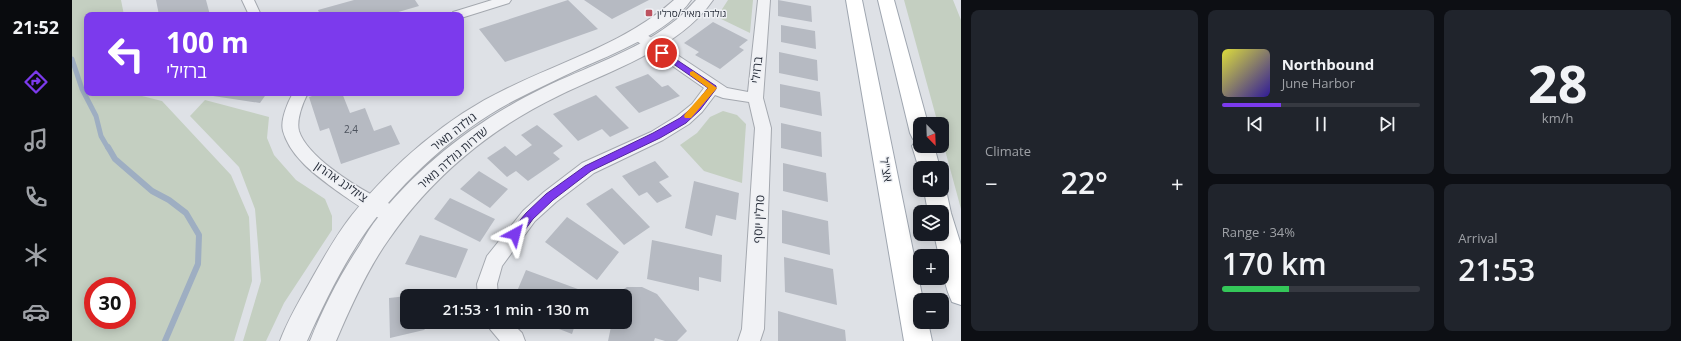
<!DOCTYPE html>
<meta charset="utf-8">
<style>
body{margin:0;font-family:"Open Sans",Heebo,sans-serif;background:#20242c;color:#f1f3f6;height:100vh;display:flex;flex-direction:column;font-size:15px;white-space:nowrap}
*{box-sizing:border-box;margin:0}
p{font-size:13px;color:#9ea1a6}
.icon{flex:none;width:22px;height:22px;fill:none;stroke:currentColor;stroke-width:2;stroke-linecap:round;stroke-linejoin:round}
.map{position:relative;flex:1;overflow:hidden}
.panel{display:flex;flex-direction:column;gap:10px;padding:10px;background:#0d0f14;width:720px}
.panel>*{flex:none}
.top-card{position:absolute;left:12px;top:12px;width:380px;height:84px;border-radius:8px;box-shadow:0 2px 10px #0003;background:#7c3aed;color:#fff;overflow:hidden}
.needle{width:26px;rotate:157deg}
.tools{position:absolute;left:841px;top:117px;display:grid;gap:8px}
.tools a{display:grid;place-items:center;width:36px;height:36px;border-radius:8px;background:#171b24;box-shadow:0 2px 10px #0003;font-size:20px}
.speed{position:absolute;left:12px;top:277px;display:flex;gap:8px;font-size:20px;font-weight:700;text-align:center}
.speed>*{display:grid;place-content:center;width:52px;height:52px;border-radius:50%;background:#171b24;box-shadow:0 2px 10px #0003;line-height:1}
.speed .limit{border:6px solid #d22;background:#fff;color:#111}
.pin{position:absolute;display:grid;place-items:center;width:34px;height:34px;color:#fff;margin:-17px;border:2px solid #fff;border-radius:50%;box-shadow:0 1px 4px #0007}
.me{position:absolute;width:44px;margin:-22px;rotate:38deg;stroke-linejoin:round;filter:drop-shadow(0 0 3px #0008)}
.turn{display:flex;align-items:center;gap:14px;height:84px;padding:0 16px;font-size:18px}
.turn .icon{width:52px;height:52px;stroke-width:2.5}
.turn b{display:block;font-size:28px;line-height:34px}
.big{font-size:30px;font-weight:600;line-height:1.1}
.panel .card{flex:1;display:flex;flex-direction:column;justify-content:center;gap:6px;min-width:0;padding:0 14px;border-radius:8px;background:#20242c}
.panel .dial{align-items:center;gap:0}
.dial b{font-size:52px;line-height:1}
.song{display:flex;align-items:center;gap:12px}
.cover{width:48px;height:48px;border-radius:6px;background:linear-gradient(135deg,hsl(60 70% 55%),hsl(250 70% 35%))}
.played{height:4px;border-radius:2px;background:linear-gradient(90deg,#7c3aed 30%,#363941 30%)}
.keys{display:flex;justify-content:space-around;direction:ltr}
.heat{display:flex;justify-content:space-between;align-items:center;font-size:22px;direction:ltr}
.charge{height:6px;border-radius:3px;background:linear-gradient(90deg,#34c759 34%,#363941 0)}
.panel .tiles{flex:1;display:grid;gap:10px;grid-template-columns:repeat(3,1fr)}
.card:first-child{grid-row:span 2}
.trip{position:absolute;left:328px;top:289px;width:232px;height:40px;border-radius:8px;background:#171b24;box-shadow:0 2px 10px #0003;font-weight:600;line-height:40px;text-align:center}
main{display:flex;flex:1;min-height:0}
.tabs{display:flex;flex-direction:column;width:72px;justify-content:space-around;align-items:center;background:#090b0e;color:#9ea1a6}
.tabs .icon{width:28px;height:28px}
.tabs .active{color:#7c3aed}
.tabs b{font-size:18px;color:#f1f3f6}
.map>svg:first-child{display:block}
.green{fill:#c4cfc1;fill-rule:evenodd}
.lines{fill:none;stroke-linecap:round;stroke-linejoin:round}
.stream-far1{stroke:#9eaec2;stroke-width:5}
.stream{stroke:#9eaec2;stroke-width:6}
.building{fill:#b6bac2}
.minor-casing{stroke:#a4a8af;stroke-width:2}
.tertiary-casing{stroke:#a4a8af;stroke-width:2}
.primary-casing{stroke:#9fa6b0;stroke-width:2}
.minor{fill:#f1f2f5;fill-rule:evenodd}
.tertiary{fill:#f1f2f5;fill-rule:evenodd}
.primary{fill:#fff;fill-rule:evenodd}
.route{fill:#7c3aed;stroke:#51269a}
.slow{fill:#f59e0b}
.poi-dot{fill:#bd525f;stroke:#eef0f4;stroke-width:1.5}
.labels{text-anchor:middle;stroke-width:3;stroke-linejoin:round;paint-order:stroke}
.far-poi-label{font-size:10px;fill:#292f3b;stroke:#eef0f4;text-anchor:start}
.number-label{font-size:10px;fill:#4c525d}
.street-label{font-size:12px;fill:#292f3b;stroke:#eef0f4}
</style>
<main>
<nav class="tabs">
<b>21:52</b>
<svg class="icon active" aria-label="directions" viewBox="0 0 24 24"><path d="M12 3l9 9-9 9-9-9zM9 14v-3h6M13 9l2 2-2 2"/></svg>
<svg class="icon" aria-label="music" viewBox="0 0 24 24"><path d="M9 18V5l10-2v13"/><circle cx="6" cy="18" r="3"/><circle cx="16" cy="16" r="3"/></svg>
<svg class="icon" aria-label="phone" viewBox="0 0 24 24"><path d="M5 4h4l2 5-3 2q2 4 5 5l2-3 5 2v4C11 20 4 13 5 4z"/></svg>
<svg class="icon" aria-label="climate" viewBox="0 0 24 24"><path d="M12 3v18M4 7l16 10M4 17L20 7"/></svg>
<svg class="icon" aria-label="car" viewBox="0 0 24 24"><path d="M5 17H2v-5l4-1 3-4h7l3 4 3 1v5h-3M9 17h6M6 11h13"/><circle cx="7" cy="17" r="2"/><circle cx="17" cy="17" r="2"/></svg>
</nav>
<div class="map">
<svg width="889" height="341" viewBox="0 0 889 341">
<rect width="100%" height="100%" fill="#dee1e6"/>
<!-- green -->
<path class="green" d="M0 0H49L52 15H15V93H70V96L90 101 159 175 177 217 180 281 162 341H0ZM21 286H55V320H21Z
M656 0H681L678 33 645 17Z
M832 0H881L889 20V209L870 139V124H866Z
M133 100 197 117 195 138 202 155 224 180 253 199 260 216V230L212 303 194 341H171L189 281 183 209 167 167 118 116Z
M651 111 665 115 674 124 670 183 632 171 608 145 625 133 638 117Z"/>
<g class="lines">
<!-- stream-far1 -->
<path class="stream-far1" d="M0 59 10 89 24 116 29 136 36 148"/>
<!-- stream -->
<path class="stream" d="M36 147 43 159 80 191 97 200 114 213 127 235 126 264 93 341"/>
</g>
<!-- building -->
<path class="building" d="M84 0H134L138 15H87Z
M282 0H343L347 6 316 15H248L246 10Z
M496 0 526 29 433 62 407 29Z
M512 0H577L540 19Z
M706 0 739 6 740 22 706 16Z
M641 22 676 40 667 47 672 50 648 69 623 55 627 52 612 43Z
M709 25 743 31 744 49 709 42Z
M707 52 745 60 746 81 707 73Z
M576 74 590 87 596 85 608 96 567 113 543 87Z
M708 84 748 92 750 116 708 107Z
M143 93H195L188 103 141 96Z
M249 93H270L278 113 293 108 302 131 319 125 328 144 269 164 257 128 248 131 237 97Z
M524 95 557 128 538 137 530 129 506 141 481 114Z
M709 123 749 132 750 157 709 148Z
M465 125 491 146 481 153 488 159 456 181 444 171 435 177 415 158 433 146 444 156 460 145 449 135Z
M583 161 597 177 587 182 600 196 585 203 575 192 567 196 550 176Z
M711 163 754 173 756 202 711 191Z
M407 171 436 189 418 208 388 189Z
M622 181 667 193 664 220 644 215 640 236 613 228Z
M540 188 578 227 552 245 514 204Z
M378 198 423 219 408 242 362 219Z
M710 210 756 221 758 255 710 243Z
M495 217 547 252 525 280 473 242Z
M348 235 396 249 384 278 333 264Z
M580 240 650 255 649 282 627 277V291L575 279Z
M712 257 761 269 765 305 713 292Z
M454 270 514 292 512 296H443Z
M555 287H570L585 294 615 331 605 341H593L583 338 582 341H536L540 322H553V296H544L545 293Z
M335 296V322H361L352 330 318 338 317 298Z
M706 311 773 330 774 341H706Z
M469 322H504L500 334Z"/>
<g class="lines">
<defs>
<path id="minor" d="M170 0H182L189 15H177Z
M420 0H439L437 3 389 18V15H380L381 12Z
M686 0H698L691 98 699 128 692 329 688 341H666L670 329 683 128 677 102 651 98 643 95 630 112 617 124 591 140 522 173 484 202 463 221 430 266 425 284 426 296H406L405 284 415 256 451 211 472 192 510 163 579 132 605 116 620 104 632 88 559 37 557 34 559 31 564 30 569 31 655 88 676 92Z
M221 93H236C231 102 224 120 227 131 235 156 280 184 302 196 312 202 327 206 332 216L329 221C328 222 326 223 324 224 309 225 241 175 230 162 222 154 214 142 211 131 208 120 216 102 221 93Z
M415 322H439L450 333 453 341H428L418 329Z"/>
<path id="tertiary" d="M602 0H619C597 32 541 54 507 69 487 78 467 88 447 98 388 128 334 176 295 230 271 264 252 303 235 341H208C216 320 227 301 238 282 251 259 264 235 280 215 321 164 375 117 434 89 490 61 554 43 602 0Z
M624 0H641C607 49 537 71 486 96 419 128 359 178 317 239 296 268 278 308 264 341H238C251 308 268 275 288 245 292 238 296 231 301 224 345 166 405 120 471 88 512 68 564 51 600 23 609 17 616 8 624 0Z"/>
<path id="primary" d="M774 0H790L851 300H848V322H856L860 341H832Z
M806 0H822L856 124H848V146H862L868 168H848V172L840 146 845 140 841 139 838 133Z
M870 183 874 190 879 213 889 245V305L880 302C873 287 870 272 870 256H867L862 234H870V212H856L852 190H870Z"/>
</defs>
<!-- minor casing -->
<use href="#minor" class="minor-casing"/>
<!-- tertiary casing -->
<use href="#tertiary" class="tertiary-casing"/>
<!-- primary casing -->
<use href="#primary" class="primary-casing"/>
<!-- minor -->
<use href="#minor" class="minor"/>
<!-- tertiary -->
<use href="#tertiary" class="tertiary"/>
<!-- primary -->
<use href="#primary" class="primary"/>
</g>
<!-- route -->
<path class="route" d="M590 50 644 86V89L628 110 614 123 588 138 519 171 481 200 461 219 447 238 443 239 439 238 438 234 439 231 454 213 474 194 513 166 581 133 608 118 622 106 636 88 587 54 586 53Z"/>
<!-- slow -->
<path class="slow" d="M621 71 645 88 619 118H613L612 116 613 114 636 88 618 75V72Z"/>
<!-- markers -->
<rect class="poi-dot" x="573" y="9" width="8" height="8" rx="2"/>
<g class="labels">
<!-- far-poi labels -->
<g class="far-poi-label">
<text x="585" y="17">גולדה מאיר/סרלין</text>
</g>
<!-- number labels -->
<g class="number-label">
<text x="279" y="133">2,4</text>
</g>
<!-- street labels -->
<g class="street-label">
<text transform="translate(685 70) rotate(-84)" y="4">ברזילי</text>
<text transform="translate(382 132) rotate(-38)" y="4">גולדה מאיר</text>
<text transform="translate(381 158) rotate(-41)" y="4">שדרות גולדה מאיר</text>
<text transform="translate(814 170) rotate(79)" y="4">אצ"ל</text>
<text transform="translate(269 182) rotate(35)" y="4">ציזלינג אהרון</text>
<text transform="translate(687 219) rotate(-87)" y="4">סרלין יוסף</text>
</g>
</g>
</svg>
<div class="tools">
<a><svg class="needle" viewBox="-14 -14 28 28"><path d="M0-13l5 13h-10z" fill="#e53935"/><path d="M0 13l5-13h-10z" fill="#9ea1a6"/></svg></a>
<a><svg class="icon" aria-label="sound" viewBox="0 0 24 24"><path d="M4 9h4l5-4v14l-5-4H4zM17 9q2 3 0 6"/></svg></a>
<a><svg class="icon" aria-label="layers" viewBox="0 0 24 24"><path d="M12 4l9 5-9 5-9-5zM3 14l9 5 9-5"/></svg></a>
<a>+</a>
<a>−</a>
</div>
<div class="speed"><div class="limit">30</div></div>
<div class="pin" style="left:590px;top:53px;background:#d93025"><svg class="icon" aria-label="arrive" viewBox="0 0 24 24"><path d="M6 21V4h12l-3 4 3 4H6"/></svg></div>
<svg class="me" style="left:443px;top:234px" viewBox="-20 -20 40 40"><path d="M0-17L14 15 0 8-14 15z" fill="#7c3aed" stroke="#fff" stroke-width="4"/></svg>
<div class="trip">21:53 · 1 min · 130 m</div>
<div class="top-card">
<div class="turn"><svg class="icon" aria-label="left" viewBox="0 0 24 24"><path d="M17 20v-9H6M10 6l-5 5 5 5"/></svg><div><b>100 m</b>ברזילי</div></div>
</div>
</div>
<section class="panel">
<div class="tiles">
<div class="card"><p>Climate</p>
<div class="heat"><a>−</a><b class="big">22°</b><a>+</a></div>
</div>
<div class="card">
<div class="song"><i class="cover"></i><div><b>Northbound</b><p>June Harbor</p></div></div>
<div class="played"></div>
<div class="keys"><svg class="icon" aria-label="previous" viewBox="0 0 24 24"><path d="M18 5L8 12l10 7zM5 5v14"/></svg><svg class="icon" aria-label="pause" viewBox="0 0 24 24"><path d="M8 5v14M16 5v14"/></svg><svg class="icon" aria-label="next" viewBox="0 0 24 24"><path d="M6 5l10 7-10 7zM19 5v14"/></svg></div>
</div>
<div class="card dial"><b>28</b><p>km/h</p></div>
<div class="card"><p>Range · 34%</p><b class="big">170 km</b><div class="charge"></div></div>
<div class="card"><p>Arrival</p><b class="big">21:53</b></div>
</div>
</section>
</main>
